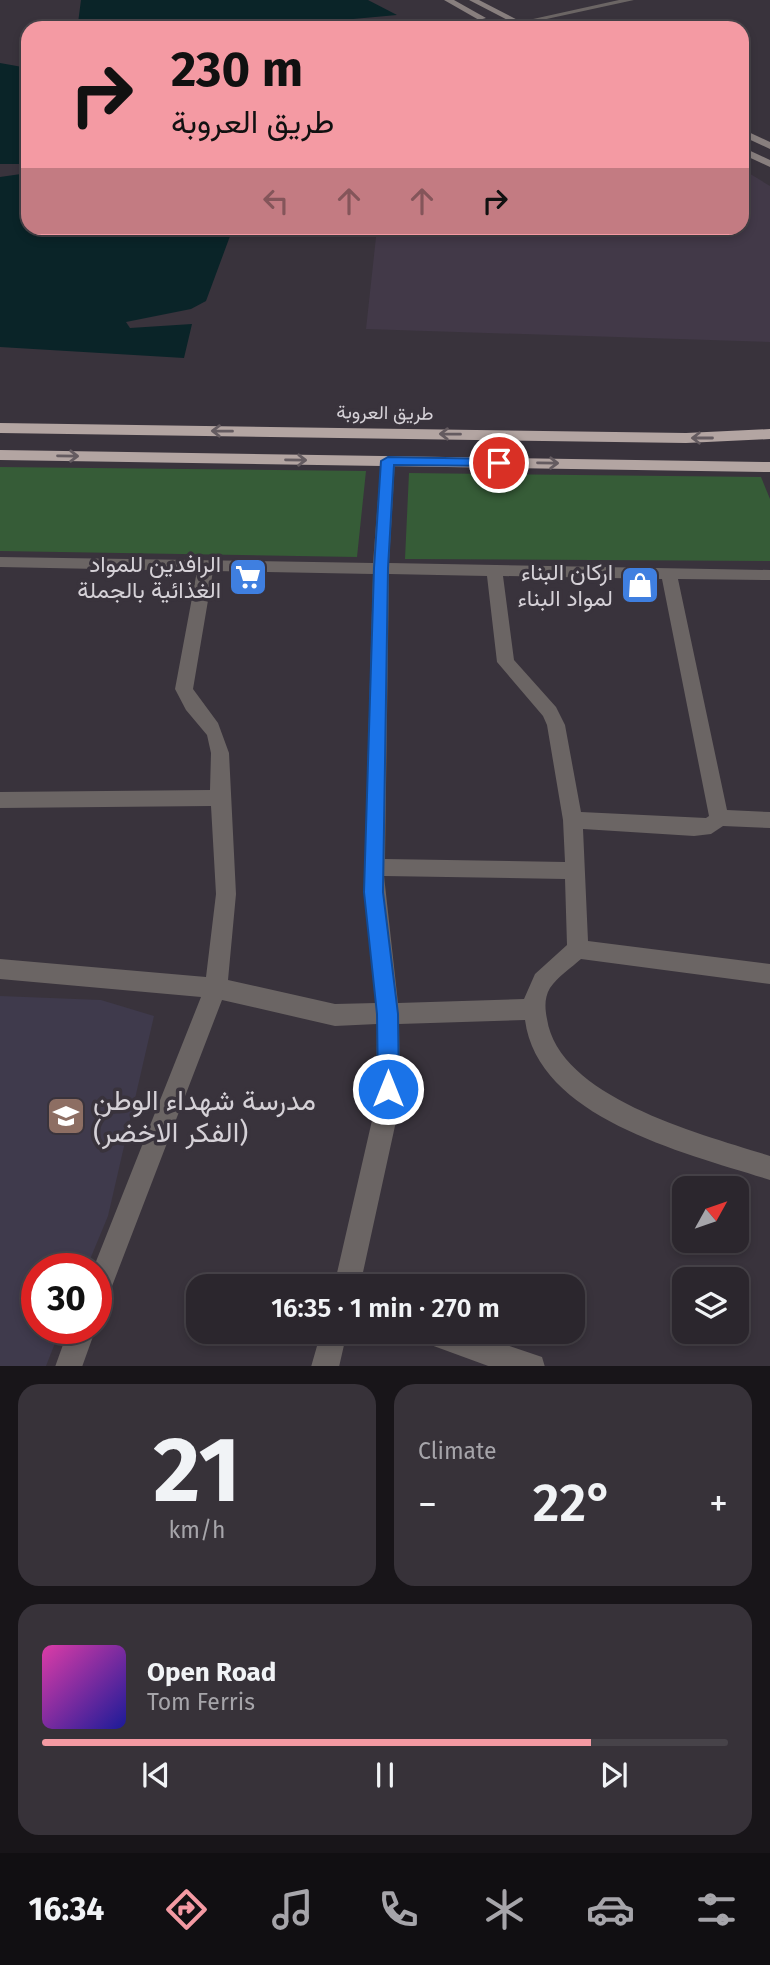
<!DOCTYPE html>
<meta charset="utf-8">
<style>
body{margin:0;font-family:"Fira Sans",Vazirmatn,sans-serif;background:#373239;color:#f1f3f6;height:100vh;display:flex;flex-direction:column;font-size:26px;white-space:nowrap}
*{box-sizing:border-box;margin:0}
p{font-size:23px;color:#a6a5aa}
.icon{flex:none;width:38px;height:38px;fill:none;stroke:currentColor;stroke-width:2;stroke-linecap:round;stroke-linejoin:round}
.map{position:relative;height:1366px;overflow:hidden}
.sheet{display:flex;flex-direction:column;gap:18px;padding:18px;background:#181519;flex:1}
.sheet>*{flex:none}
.guide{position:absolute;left:21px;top:21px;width:728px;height:214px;border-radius:21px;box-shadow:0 4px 10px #0003,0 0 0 2px #474349;background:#f49aa3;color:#111;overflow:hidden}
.needle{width:46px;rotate:50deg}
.fabs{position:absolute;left:672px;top:1176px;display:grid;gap:14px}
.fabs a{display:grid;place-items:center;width:77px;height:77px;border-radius:14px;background:#2b262d;box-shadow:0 4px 10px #0003,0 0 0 2px #474349;font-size:35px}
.speed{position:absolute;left:21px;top:1253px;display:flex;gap:14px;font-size:35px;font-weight:700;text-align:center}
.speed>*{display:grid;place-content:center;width:91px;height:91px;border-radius:50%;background:#2b262d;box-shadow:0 4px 10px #0003,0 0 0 2px #474349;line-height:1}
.speed .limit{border:10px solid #d22;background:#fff;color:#111}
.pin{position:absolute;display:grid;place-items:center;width:60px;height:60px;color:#fff;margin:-30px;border:4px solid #fff;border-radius:50%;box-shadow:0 2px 7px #0007}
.me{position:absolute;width:77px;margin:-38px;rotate:0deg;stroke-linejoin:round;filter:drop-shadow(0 0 5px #0008)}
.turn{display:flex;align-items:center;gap:24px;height:147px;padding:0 35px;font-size:32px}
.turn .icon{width:91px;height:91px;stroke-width:2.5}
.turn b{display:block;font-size:49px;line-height:60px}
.lanes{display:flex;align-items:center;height:66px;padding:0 35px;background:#0003;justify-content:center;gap:35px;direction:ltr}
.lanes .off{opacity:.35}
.big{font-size:52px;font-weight:600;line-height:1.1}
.sheet .tile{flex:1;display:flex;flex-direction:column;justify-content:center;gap:10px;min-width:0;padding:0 24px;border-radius:21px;background:#373239}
.sheet .dial{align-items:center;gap:0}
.dial b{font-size:91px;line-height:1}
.song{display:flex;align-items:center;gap:21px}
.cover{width:84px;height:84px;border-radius:10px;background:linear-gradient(135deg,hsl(320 70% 55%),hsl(240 70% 35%))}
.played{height:7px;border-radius:4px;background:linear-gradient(90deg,#f49aa3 80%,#474349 80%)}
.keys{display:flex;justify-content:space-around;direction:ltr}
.heat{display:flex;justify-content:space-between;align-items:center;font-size:38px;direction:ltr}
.sheet .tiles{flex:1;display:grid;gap:18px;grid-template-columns:1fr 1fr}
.tile:last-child{grid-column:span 2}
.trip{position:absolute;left:186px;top:1274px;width:399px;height:70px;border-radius:21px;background:#2b262d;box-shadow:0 4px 10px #0003,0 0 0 2px #474349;font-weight:600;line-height:70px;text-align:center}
.tab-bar{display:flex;height:112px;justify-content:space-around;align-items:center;background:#110f12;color:#a6a5aa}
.tab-bar .icon{width:49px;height:49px}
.tab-bar .active{color:#f49aa3}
.tab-bar b{font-size:32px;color:#f1f3f6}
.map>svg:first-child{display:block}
.built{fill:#423948}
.education{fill:#3f3a4c}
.green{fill:#365c37}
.water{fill:#0a2428}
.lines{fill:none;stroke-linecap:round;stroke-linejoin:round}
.street{fill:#6b6564;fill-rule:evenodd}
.secondary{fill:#887f7e;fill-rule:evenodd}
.highway{fill:#b3a5a2;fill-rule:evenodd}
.oneway{stroke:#645b60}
.route{fill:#1a73e8;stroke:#114b97;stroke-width:2}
.labels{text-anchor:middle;stroke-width:7;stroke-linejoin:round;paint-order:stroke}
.far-street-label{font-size:19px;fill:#d5d1d7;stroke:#39333c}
.poi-label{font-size:23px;fill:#d5d1d7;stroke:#39333c;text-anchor:end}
.near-poi-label{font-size:28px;fill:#d5d1d7;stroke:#39333c;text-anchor:start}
</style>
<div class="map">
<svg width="770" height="1367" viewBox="0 0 770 1367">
<rect width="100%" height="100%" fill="#39333c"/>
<!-- built -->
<path class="built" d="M742 169 770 186V342L366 329 377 228H742Z"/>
<!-- education -->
<path class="education" d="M0 996 101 1000 154 1016 108 1216 86 1269H37V1328H61L46 1366H0Z"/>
<!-- green -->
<path class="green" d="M0 467 366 471 357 557 0 551Z
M409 473 761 477 770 499V561L405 559Z"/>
<!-- water -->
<path class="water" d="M81 0H368L397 15 254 28H82L78 23Z
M0 63 28 68V164H0Z
M28 173V228H233L206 301 191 309 126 322 130 328 192 324 184 358 0 347V177Z"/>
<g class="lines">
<!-- street -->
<path class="street" d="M619 0H634L519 25 515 23Z
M388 457 395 461 389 563 770 570V580L678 579 727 810 770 812V828L723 826 711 834 694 836 583 829 588 941 770 964V984L581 959C571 968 558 976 550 988 544 998 545 1009 547 1019 559 1099 705 1135 770 1156V1180C690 1154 538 1120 525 1020L399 1024 400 1103 360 1286H334L376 1103 377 1024 335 1026 222 1000 109 1294 105 1303 96 1307V1269H93L201 997 0 979V959L206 977 216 894 211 806 0 808V792L210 790 211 753 207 735 186 710 175 689 197 571 0 567V557L373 563 381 461ZM213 571 373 574 364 892 376 1003 335 1004 228 980 236 894 229 753 218 723 193 689ZM389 574 487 576 497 662 543 716 547 725 563 820 565 862 385 859ZM503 576 662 579 709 816 706 818 581 812 565 725 556 707 514 660ZM384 876 565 879 567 945 535 974 524 999 398 1003Z
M69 1328H96L82 1367H55Z
M321 1332H347L339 1367H311Z
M416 1332H468L542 1357 545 1367H491L420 1341Z"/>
<!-- secondary -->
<path class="secondary" d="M444 0H454L486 18 479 20Z
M469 0H479L533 28H523Z
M742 129 770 142V149L742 136Z
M742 147 770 160V167L742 154Z"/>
<!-- highway -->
<path class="highway" d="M0 423 686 433 770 429V439L686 443 0 433Z
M0 450 770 462V472L0 460Z"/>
</g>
<!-- one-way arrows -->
<defs><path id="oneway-shaft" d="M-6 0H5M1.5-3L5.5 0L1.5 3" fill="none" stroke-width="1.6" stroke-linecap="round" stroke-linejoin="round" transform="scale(1.75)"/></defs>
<g class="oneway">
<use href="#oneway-shaft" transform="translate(222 431) rotate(-179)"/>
<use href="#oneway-shaft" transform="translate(450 434) rotate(-179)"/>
<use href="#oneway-shaft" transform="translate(702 438) rotate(-180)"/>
<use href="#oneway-shaft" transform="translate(68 456) rotate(1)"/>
<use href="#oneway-shaft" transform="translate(296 460) rotate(1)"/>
<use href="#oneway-shaft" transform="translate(548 463) rotate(1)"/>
</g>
<!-- route -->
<path class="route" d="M388 457 499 459 506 463 499 466 394 465 388 568 383 892 398 1014 399 1089 396 1096 388 1100 381 1096 378 1089 377 1014 364 892 374 568 381 461Z"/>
<!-- icons -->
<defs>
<symbol id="supermarket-square" viewBox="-11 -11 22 22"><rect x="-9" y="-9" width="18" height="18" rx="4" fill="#3f7fe0" stroke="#39333c"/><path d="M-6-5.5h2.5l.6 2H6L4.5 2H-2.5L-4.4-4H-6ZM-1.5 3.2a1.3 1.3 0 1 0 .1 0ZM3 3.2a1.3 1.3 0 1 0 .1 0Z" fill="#fff"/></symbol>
<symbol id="shop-square" viewBox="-11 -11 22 22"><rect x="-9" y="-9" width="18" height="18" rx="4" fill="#3f7fe0" stroke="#39333c"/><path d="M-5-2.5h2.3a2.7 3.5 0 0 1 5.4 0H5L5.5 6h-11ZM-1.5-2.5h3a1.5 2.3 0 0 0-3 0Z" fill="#fff"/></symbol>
<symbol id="school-square" viewBox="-11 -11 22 22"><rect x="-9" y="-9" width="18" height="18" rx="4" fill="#8d6e63" stroke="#39333c"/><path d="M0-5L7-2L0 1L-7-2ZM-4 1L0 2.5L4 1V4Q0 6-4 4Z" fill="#fff"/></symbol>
</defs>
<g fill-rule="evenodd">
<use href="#supermarket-square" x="226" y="555" width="44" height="44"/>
<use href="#shop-square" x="618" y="563" width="44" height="44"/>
<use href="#school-square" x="44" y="1094" width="44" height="44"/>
</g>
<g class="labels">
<!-- far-street labels -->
<g class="far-street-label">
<text transform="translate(385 412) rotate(1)" y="7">طريق العروبة</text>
</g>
<!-- poi labels -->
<g class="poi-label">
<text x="221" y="572">الرافدين للمواد<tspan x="221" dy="26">الغذائية بالجملة</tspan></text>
<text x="613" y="580">اركان البناء<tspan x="613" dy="26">لمواد البناء</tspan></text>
</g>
<!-- near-poi labels -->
<g class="near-poi-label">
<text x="93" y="1110">مدرسة شهداء الوطن<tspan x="93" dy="32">(الفكر الاخضر)</tspan></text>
</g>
</g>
</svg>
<div class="fabs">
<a><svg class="needle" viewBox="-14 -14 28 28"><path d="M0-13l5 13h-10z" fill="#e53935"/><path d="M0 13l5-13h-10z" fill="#a6a5aa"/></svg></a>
<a><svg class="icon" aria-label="layers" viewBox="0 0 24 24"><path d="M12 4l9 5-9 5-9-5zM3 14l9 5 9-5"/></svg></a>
</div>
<div class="speed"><div class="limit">30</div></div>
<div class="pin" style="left:499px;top:463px;background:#d93025"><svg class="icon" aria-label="arrive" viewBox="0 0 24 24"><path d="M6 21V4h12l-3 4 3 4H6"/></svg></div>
<svg class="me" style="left:388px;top:1089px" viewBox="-20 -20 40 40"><circle r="17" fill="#1a73e8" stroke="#fff" stroke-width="3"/><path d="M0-11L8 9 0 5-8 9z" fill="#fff"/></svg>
<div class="trip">16:35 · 1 min · 270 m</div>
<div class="guide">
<div class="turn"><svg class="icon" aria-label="right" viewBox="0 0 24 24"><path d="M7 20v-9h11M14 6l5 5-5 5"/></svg><div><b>230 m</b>طريق العروبة</div></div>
<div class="lanes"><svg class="icon off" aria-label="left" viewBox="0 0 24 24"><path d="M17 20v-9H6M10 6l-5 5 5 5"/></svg><svg class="icon off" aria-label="ahead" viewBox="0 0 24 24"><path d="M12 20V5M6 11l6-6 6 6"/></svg><svg class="icon off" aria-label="ahead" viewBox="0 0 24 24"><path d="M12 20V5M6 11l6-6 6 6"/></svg><svg class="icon" aria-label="right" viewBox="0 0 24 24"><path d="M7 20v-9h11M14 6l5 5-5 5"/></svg></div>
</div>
</div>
<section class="sheet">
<div class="tiles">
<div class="tile dial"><b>21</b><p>km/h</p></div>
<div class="tile"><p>Climate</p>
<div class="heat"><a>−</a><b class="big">22°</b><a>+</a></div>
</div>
<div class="tile">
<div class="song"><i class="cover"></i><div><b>Open Road</b><p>Tom Ferris</p></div></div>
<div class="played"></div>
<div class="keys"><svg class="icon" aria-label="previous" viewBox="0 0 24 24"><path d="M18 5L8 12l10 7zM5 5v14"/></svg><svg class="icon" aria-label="pause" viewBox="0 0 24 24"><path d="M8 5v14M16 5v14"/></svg><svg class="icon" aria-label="next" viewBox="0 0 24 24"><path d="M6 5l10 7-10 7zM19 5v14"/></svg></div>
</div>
</div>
</section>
<nav class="tab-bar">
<b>16:34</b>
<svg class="icon active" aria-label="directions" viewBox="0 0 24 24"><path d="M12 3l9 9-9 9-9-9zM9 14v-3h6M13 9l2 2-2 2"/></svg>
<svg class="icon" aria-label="music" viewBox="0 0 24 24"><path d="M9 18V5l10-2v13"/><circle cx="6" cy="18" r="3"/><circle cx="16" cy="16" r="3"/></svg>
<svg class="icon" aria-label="phone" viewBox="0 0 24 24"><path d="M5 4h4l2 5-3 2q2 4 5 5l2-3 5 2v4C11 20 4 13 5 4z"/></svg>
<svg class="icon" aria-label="climate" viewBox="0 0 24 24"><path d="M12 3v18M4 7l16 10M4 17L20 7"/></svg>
<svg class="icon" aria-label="car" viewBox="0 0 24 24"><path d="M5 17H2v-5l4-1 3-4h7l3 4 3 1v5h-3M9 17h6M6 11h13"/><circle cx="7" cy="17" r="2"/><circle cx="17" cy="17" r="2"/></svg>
<svg class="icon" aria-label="filters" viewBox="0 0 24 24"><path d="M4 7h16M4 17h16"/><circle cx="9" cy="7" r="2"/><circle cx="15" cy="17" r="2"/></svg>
</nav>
